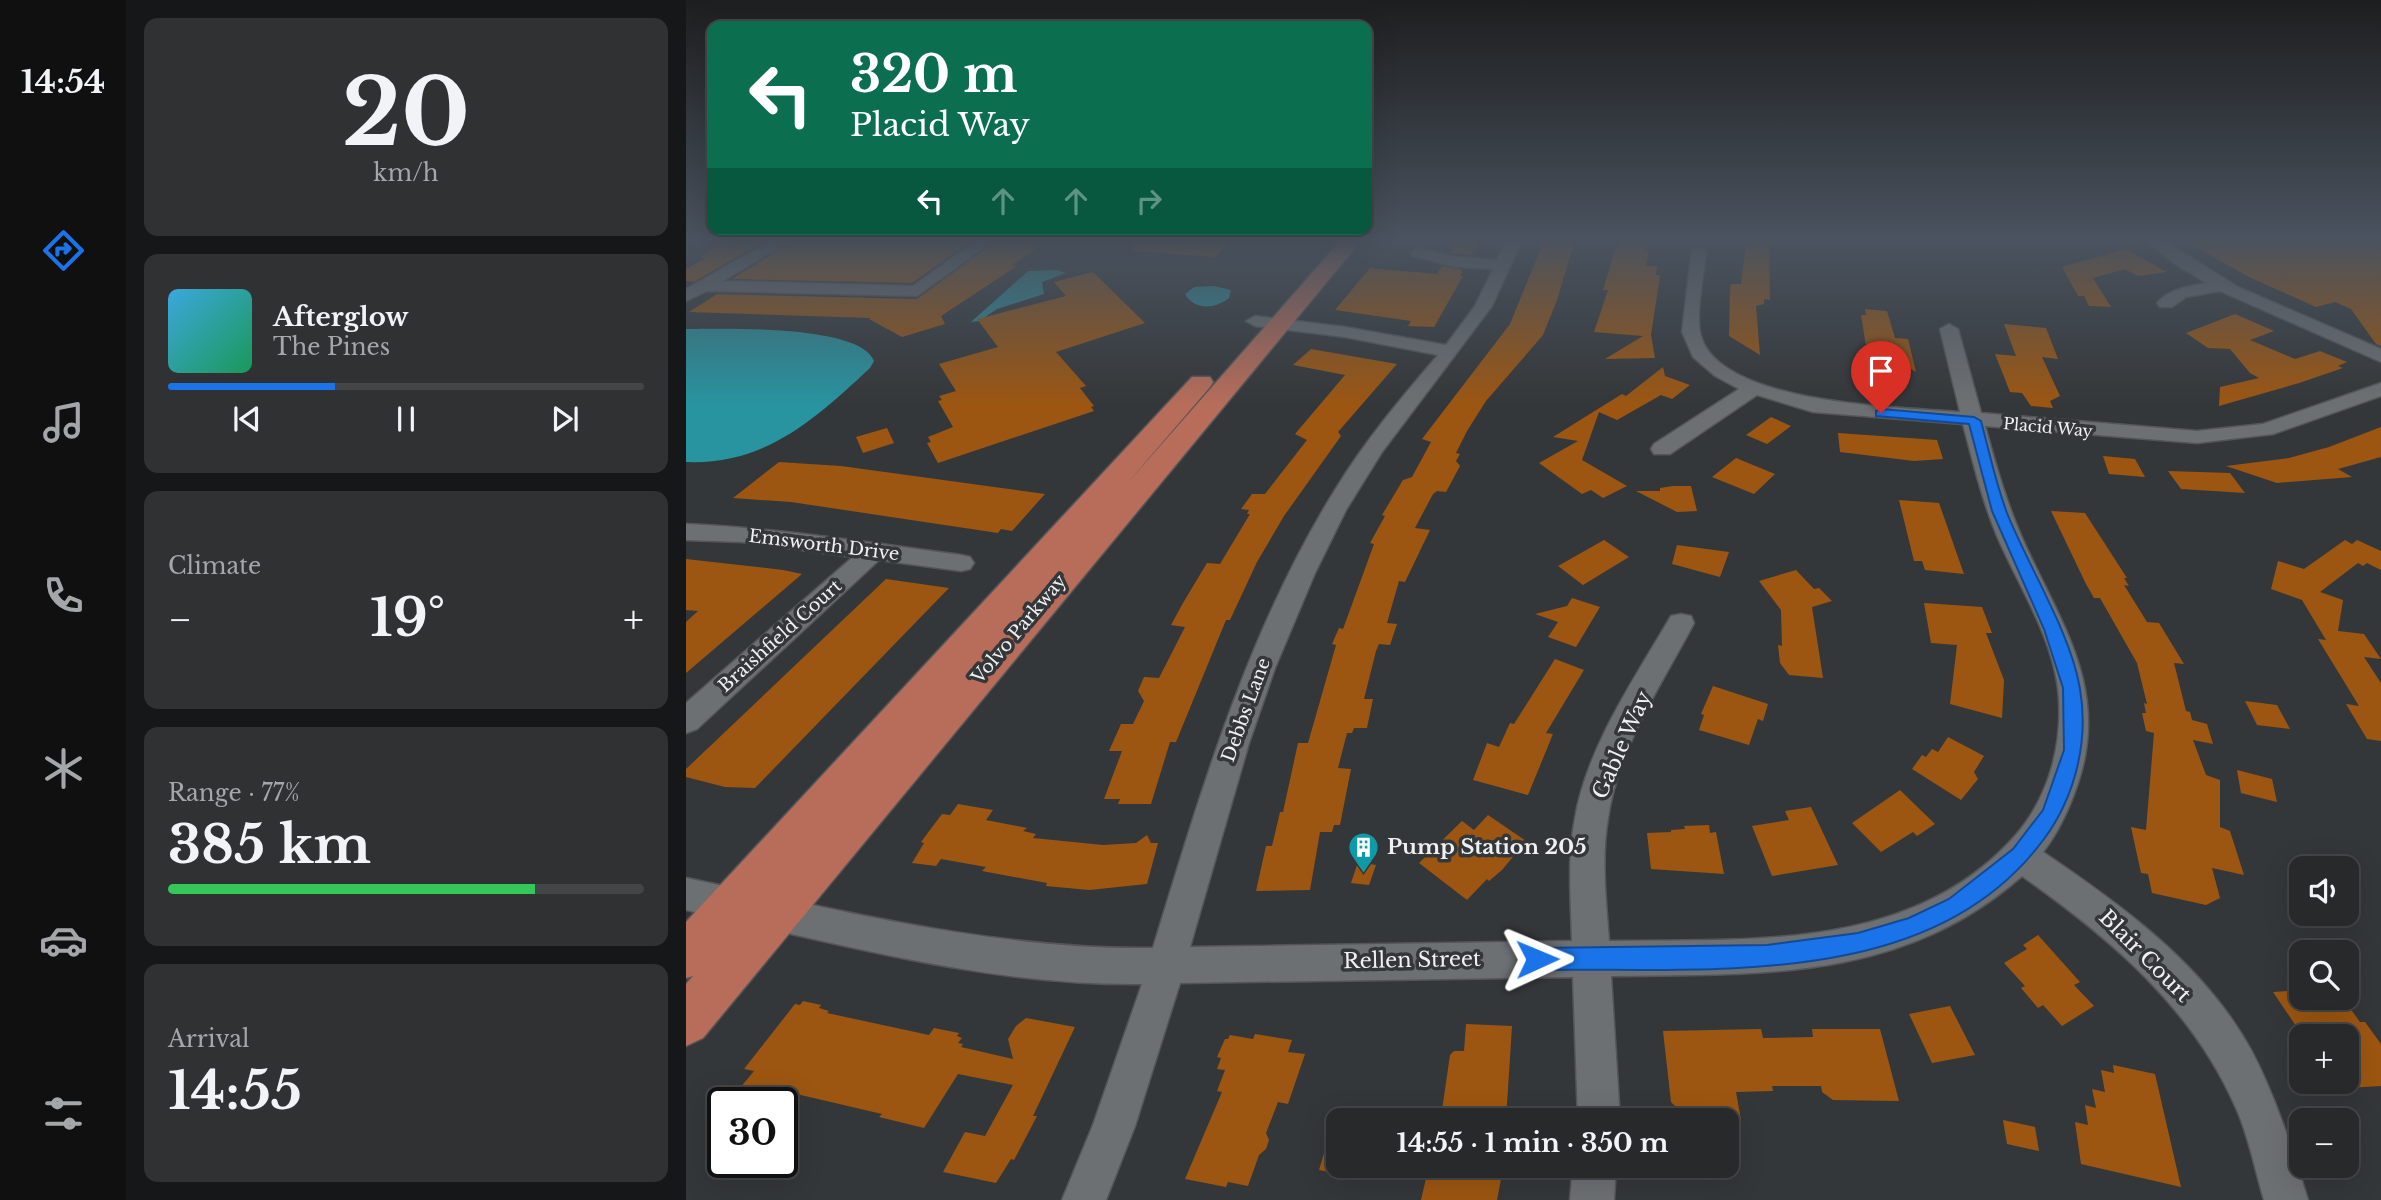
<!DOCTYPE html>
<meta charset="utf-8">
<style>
body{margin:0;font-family:"Libre Baskerville",serif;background:#2f3133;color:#f1f3f6;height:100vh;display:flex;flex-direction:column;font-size:26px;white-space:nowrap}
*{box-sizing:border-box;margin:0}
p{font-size:23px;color:#a4a6a9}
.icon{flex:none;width:38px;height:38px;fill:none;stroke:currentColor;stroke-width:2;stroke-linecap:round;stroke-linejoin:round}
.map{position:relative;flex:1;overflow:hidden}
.panel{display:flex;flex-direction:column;gap:18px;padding:18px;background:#151718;width:560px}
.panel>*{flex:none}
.banner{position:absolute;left:21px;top:21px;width:665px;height:214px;border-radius:14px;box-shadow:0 7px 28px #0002,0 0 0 2px #434547;background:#0b6e4f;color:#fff;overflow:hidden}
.buttons{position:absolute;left:1603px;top:856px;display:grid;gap:14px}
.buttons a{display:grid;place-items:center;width:70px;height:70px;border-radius:14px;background:#27292b;box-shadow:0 7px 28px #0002,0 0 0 2px #434547;font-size:35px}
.speed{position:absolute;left:21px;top:1087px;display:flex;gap:14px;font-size:35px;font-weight:700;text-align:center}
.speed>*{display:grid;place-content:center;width:91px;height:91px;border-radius:50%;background:#27292b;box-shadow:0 7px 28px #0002,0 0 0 2px #434547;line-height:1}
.speed .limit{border:4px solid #111;border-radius:10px;background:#fff;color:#111}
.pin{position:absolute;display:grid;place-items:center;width:60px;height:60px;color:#fff;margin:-72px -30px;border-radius:50% 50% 50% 0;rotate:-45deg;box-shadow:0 0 7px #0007}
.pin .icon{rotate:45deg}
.me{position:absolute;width:77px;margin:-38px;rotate:89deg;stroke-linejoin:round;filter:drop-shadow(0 0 5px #0008)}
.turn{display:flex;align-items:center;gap:24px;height:147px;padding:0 28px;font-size:32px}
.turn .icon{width:91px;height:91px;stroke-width:2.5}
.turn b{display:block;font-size:49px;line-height:60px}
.lanes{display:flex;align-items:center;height:66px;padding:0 28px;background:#0003;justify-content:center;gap:35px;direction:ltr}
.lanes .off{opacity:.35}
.big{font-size:52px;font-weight:700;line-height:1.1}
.panel .widget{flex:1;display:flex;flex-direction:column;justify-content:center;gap:10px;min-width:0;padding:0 24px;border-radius:14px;background:#2f3133}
.panel .dial{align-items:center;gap:0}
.dial b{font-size:91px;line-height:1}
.song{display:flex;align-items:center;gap:21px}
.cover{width:84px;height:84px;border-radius:10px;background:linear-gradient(135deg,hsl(200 70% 55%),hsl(150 70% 35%))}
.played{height:7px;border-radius:4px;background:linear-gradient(90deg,#1a73e8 35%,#434547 35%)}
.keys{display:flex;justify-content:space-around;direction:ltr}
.heat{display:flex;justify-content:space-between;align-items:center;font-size:38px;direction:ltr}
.charge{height:10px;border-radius:5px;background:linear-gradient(90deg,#34c759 77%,#434547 0)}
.trip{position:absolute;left:640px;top:1108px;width:413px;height:70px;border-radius:14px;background:#27292b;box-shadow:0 7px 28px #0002,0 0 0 2px #434547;font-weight:700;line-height:70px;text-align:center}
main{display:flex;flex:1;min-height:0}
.tab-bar{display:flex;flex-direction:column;width:126px;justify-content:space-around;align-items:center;background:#101011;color:#a4a6a9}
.tab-bar .icon{width:49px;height:49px}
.tab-bar .on{color:#1a73e8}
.tab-bar b{font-size:32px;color:#f1f3f6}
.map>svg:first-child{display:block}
.water{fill:#2894a0}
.building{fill:#9c5611}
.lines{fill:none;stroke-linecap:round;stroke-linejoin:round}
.minor-casing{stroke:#535557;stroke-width:3}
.major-casing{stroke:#535557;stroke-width:3}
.minor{fill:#6d7073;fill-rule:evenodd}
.major{fill:#b86d5a;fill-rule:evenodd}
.route{fill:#1a73e8;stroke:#114b97;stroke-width:2}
.labels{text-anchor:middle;stroke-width:7;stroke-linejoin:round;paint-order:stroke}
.far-street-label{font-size:16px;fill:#eff0f2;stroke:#343739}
.street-label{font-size:18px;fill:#eff0f2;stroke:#343739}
.near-street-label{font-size:21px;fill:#eff0f2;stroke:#343739}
.near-poi-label{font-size:21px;font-weight:bold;fill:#eff0f2;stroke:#343739;text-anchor:start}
</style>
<main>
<nav class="tab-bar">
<b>14:54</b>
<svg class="icon on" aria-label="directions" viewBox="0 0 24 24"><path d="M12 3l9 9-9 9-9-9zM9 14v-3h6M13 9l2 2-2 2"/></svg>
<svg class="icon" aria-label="music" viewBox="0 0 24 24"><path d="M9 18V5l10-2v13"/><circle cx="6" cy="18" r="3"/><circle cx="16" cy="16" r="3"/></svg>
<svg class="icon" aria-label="phone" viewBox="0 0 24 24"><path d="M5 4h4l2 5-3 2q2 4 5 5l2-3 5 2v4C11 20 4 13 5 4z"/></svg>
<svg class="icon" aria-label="climate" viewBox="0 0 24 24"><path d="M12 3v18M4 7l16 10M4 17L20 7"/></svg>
<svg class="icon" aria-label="car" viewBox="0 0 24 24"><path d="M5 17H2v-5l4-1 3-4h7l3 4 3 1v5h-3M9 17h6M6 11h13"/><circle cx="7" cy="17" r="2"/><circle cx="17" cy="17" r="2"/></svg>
<svg class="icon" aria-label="filters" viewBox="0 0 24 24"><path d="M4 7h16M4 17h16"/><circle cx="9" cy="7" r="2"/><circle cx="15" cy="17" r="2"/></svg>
</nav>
<section class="panel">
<div class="widget dial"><b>20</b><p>km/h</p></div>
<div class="widget">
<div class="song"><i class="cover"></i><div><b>Afterglow</b><p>The Pines</p></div></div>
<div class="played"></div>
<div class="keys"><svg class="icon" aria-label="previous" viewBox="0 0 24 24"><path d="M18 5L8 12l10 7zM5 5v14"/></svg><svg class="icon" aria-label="pause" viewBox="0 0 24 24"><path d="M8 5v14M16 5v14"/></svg><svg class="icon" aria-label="next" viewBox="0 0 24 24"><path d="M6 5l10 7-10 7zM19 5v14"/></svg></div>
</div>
<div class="widget"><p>Climate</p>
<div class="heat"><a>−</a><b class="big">19°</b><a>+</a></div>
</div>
<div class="widget"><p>Range · 77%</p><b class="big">385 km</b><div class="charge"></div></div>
<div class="widget"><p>Arrival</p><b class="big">14:55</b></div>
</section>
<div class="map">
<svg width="1695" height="1200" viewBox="0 0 1695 1200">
<rect width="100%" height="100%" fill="#343739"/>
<!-- water -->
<path class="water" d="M370 270 380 273 356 282 358 294 311 309 293 321 285 322 342 271Z
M528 286 545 290 543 298C529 309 509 311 499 294L508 287Z
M0 329C36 329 174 324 188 361L184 368C129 419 80 465 0 462Z"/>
<!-- building -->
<path class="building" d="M128 238H279L277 239H288L226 283 46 279 110 239Z
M353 238 345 247H352L326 265 331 266 255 316 259 324 216 337 183 319 185 318 3 312 31 294 231 299 313 239Z
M446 238H548L528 257 445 251Z
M774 238H794L785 255 763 253Z
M859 238 889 240 871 300 857 335 800 401 781 431 770 453 774 454 770 461 774 466 760 492 751 491 747 494 729 528 744 530 719 582 713 581 701 623 711 624 704 645 693 644 690 651 678 699H687L681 728H668L666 733H661L652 768 665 769 654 825H648L646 832H634L624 890 570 891 580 846H586L594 812H597L612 743H622L650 645 646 644 653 628 657 629 688 544 684 543 699 516 696 515 717 480 726 477 745 442 736 439 824 324Z
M1494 238H1695V346L1690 344 1665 309 1649 302 1630 307 1563 277Z
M41 239H82L8 282 0 281V269L20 258H13Z
M1060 242 1083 244 1084 300 1078 299V304L1070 306 1074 355 1043 336 1044 288 1045 284H1055Z
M936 244 959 246 958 249 963 252 960 266H971L970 275H974L965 335 969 358 919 359 957 336 908 332 922 290H917L929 250Z
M1439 249 1481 272 1452 276 1439 269 1407 278 1425 307 1403 306 1398 296H1392L1376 267Z
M756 266 777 270 774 276H777L748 327 722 326 725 321 649 310 684 268 751 274Z
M407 272 459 323 370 352 400 386 394 388 408 406 405 407 408 411 252 463 241 443 245 442 242 437 267 427 252 401 256 400 253 396 270 391 253 364 312 347 291 319 380 296 368 282Z
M1179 309 1201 311 1209 338 1222 339 1230 372 1196 351 1180 346 1175 315H1180Z
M1549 314 1588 331 1564 340 1609 359 1634 351 1661 362 1652 366 1657 368 1613 383 1533 406 1534 387 1573 378 1564 373 1544 349 1522 348 1500 333Z
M1318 324 1360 328 1372 359 1356 357 1374 396 1364 401 1367 408 1345 406 1336 393 1324 392 1309 354 1330 356Z
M625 349 711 364 652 432 655 436 598 516 571 562 544 620H540L490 742H484L465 804H432L434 799H418L436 751H423L435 724H447L458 701 452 691 458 677 473 678 499 627 485 625 497 603 521 563 534 564 564 514H561L563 510 555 509 566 494H579L621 440 609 434 659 375 607 365Z
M977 367 979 376 1004 385 986 399 975 395 931 420 913 412 896 460 941 486 917 498 905 490 896 494 853 463 892 441 867 437 936 394 940 396Z
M1085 417 1105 426 1081 444 1060 435Z
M1695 427V457L1652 469 1666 477 1591 483 1540 466 1603 458 1643 447Z
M201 428 208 443 177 453 170 437Z
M1152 433 1251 440 1257 459 1228 461 1154 452Z
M1417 456 1449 459 1459 477 1423 474Z
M1050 458 1089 474 1068 494 1026 477Z
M93 462 155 466 359 494 326 531 315 529 312 533 105 502 47 498Z
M1482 471 1544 473 1559 493 1495 489Z
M987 486H1005L1011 511 991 512 950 491H974V488Z
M1213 500 1253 503 1278 574 1239 570 1236 561H1228Z
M1365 511 1399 513 1441 578H1438L1443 586 1438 585 1461 622 1473 623 1498 664 1488 663 1500 711 1504 712 1506 720 1521 724 1527 744 1507 740 1520 775 1534 780V827L1544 831 1558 875 1526 868 1534 898 1520 905 1466 893 1462 874 1455 873 1445 827 1460 830 1468 733 1460 731 1456 713H1460L1458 703 1461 704 1451 663 1414 598H1408L1400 584Z
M918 540 943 557 897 585 872 566Z
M1659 540 1666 544 1671 540 1695 551V570L1681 563 1677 566 1672 563 1634 592 1657 600 1652 631 1678 634 1695 659 1678 657 1695 683V741L1681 739 1660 704 1673 706 1632 639 1640 640 1616 600 1585 589 1592 561 1618 569Z
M991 545 1043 552 1034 577 986 564Z
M0 559 97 570 116 574 0 673V622L12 611 0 610Z
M1110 570 1128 589 1133 588 1146 601 1126 607 1137 678 1103 675 1094 663 1092 645 1096 646 1095 610 1073 581Z
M200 579 263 588 69 788 39 787 0 777V769Z
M886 598 914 607 890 647 862 637 872 622 849 614 881 606Z
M1238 603 1296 607 1306 633H1300L1318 680 1316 718 1264 704 1271 645 1245 643Z
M869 659 898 670 860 733 867 734 842 795 787 780 801 743 813 747 824 723 828 724Z
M1027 686 1082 704 1077 721 1072 719 1063 745 1013 730 1018 715 1015 714Z
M1559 701 1591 705 1604 729 1571 725Z
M1262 737 1298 756 1288 772 1292 779 1275 800 1226 769 1236 755 1240 757 1246 749 1252 752Z
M1551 770 1586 779 1591 802 1555 793Z
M1214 790 1249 824 1231 836 1227 832 1195 852 1166 823Z
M272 804 307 810 300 820 341 828 337 831 350 834 347 838 417 845 450 843 461 835 465 843H472L461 884 403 890 360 886 361 883 296 871 300 867 255 859 250 866 226 863 238 843 235 842 256 814 264 815Z
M1125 807 1152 865 1086 876 1066 826 1103 820 1099 811Z
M802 815 840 841 816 870 803 881 801 879 781 900 733 863 776 821 788 830Z
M1023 825 1024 833 1030 832 1038 874 965 869 961 833 985 832V830L999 829 998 826Z
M672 862 690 865 683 885 665 883Z
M1352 935 1394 982 1388 985 1408 1006 1376 1026 1357 1005 1352 1008 1335 988 1339 986 1318 963 1341 949 1337 945Z
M1615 990V998H1647L1655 1008H1661V1004L1674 1022H1679L1695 1044V1086L1661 1088V1036H1624L1619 1029H1612L1587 992Z
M117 1001 135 1005 133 1008 143 1011 141 1013 243 1035 248 1028 273 1033 271 1036 276 1038 272 1043 277 1044 275 1047 327 1059 322 1039 330 1026 340 1018 389 1027 347 1116H351L328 1160 325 1159 310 1183 257 1172 279 1132 299 1136 327 1085 272 1074 238 1128 193 1117 196 1114 102 1092 96 1099 54 1088 68 1071 58 1069 109 1004 114 1005Z
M1264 1006 1289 1055 1246 1063 1223 1014Z
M780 1024 826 1026 820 1120 755 1117 764 1055 768 1051H778Z
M1075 1029 1077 1038 1127 1037 1126 1029H1194L1213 1101 1147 1100 1136 1092 1135 1086H1086L1087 1091 1050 1092 1055 1120H1017L1015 1106 990 1107 985 1102 977 1031Z
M569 1034 606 1040 602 1052 619 1054 602 1104 592 1102 580 1133 583 1140 580 1149 573 1155 562 1186 542 1182 540 1187 499 1179 536 1092 531 1091 539 1070 531 1069 535 1058 531 1057 539 1039H542L544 1035 567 1039Z
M1427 1065 1469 1074 1495 1187 1395 1164 1389 1122 1402 1125 1399 1105 1410 1108 1406 1089 1419 1092 1415 1070 1428 1073Z
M648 1120 653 1121V1174L633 1170Z
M1317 1120 1349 1127 1353 1151 1321 1144Z
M759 1170 815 1179 811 1200H735L741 1174 758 1177Z"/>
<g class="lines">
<defs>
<path id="minor" d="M90 238H108L37 281 227 286 294 238H311L231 296 21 291 0 301V289Z
M822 238H837L806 306 696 452 660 510 629 573 589 668 563 743 504 947 886 941C885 900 881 859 889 818 901 747 949 678 985 616L995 614 1005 616 1008 623C976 684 932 748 922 818 915 859 920 900 923 941 1064 939 1226 952 1329 836 1364 796 1378 741 1372 688 1365 634 1332 585 1311 536 1296 500 1287 462 1277 424L1127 412 1071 395 984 454H968L965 449 968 444 1053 389 1029 376 1007 357 996 332 1006 249H1018L1020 252C1018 274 1010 312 1014 332 1028 405 1217 407 1274 412L1254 329 1263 324 1272 329 1295 413 1511 431 1577 424 1695 383V396L1587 434 1511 443 1299 426C1309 462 1319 498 1334 533 1371 619 1426 686 1391 786 1383 809 1372 833 1357 852 1435 905 1518 964 1565 1050 1590 1097 1606 1149 1622 1200H1578C1569 1170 1563 1137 1550 1108 1506 1007 1424 938 1336 876 1215 982 1076 974 925 976L934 1120H892L887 977 494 983 449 1126 420 1200H376L407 1125 456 984C301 986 150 943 0 910V878C154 910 308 950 467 948 515 791 562 630 649 490 679 441 715 398 752 355L659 337 569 326 560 321 569 316 659 327 760 345 789 306 807 269 770 267 727 256 725 253 733 248 770 257 811 260Z
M1458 238H1474L1552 287 1695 349V362L1534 291 1500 297 1486 307H1474L1471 303C1484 288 1502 287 1520 283L1485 261Z
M0 524C92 528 184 543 275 555L284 557 288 563 284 569 275 571 193 560 11 729 0 733V703L167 557 56 542 0 540Z
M887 1166H930L928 1200H884Z"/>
<path id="major" d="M657 238H677L17 1038 0 1046V984L7 976 0 978V922L506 377H524L527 382 524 387 438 487Z"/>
</defs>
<!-- minor casing -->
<use href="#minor" class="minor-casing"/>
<!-- major casing -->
<use href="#major" class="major-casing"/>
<!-- minor -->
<use href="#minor" class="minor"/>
<!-- major -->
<use href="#major" class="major"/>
</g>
<!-- sky -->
<linearGradient id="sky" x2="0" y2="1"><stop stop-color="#1d1e1f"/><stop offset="0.59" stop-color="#4a535f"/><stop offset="1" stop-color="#4a535f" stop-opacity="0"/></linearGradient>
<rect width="1695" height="406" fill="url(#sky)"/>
<!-- route -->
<path class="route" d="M1195 409 1288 417 1295 421C1303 451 1310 484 1321 513 1342 566 1385 633 1394 689 1403 741 1389 797 1358 839 1244 993 1020 967 851 970L843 966 839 959 843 951 851 948 1081 945 1172 933 1223 918 1263 899 1327 849 1357 810 1378 750 1377 688 1358 629 1306 511 1283 424 1190 416V411Z"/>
<!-- icons -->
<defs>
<symbol id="building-pin" viewBox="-11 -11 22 30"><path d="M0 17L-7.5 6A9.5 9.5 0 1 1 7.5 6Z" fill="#0f9aa8" stroke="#343739"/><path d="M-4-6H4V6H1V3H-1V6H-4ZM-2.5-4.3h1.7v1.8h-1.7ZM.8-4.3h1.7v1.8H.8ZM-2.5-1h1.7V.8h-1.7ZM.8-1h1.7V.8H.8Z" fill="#fff"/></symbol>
</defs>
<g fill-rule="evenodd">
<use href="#building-pin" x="660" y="830" width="35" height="47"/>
</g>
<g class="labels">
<!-- far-street labels -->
<g class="far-street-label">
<text transform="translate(1362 427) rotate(5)" y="6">Placid Way</text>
</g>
<!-- street labels -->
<g class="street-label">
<text transform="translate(138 545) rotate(7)" y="6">Emsworth Drive</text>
<text transform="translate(333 629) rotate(-50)" y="6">Volvo Parkway</text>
<text transform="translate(94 636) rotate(-42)" y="6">Braishfield Court</text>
<text transform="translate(560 710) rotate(-70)" y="6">Debbs Lane</text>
</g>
<!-- near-street labels -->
<g class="near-street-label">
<text transform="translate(936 745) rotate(-66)" y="7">Gable Way</text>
<text transform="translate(1459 956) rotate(45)" y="7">Blair Court</text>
<text transform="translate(726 960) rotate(-1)" y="7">Rellen Street</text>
</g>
<!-- near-poi labels -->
<g class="near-poi-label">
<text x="701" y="854">Pump Station 205</text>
</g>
</g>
</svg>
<div class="buttons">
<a><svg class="icon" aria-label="sound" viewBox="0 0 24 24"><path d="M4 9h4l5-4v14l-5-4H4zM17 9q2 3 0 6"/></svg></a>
<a><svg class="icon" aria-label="search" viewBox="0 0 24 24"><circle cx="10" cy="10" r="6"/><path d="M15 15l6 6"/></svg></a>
<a>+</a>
<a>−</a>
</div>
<div class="speed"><div class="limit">30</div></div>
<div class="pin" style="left:1195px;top:413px;background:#d93025"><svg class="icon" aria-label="arrive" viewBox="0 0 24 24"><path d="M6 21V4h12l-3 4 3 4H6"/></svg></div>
<svg class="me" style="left:851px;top:959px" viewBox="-20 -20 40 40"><path d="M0-17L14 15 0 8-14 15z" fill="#1a73e8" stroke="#fff" stroke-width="4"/></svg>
<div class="trip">14:55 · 1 min · 350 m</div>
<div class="banner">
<div class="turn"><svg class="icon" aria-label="left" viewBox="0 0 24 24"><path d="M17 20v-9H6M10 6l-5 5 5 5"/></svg><div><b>320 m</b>Placid Way</div></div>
<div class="lanes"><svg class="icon" aria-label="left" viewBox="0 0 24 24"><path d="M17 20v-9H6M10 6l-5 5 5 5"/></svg><svg class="icon off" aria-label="ahead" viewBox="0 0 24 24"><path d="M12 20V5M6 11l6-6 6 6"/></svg><svg class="icon off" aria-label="ahead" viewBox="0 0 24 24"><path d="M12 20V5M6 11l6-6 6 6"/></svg><svg class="icon off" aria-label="right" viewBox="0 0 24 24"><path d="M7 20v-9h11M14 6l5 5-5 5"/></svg></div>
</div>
</div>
</main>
